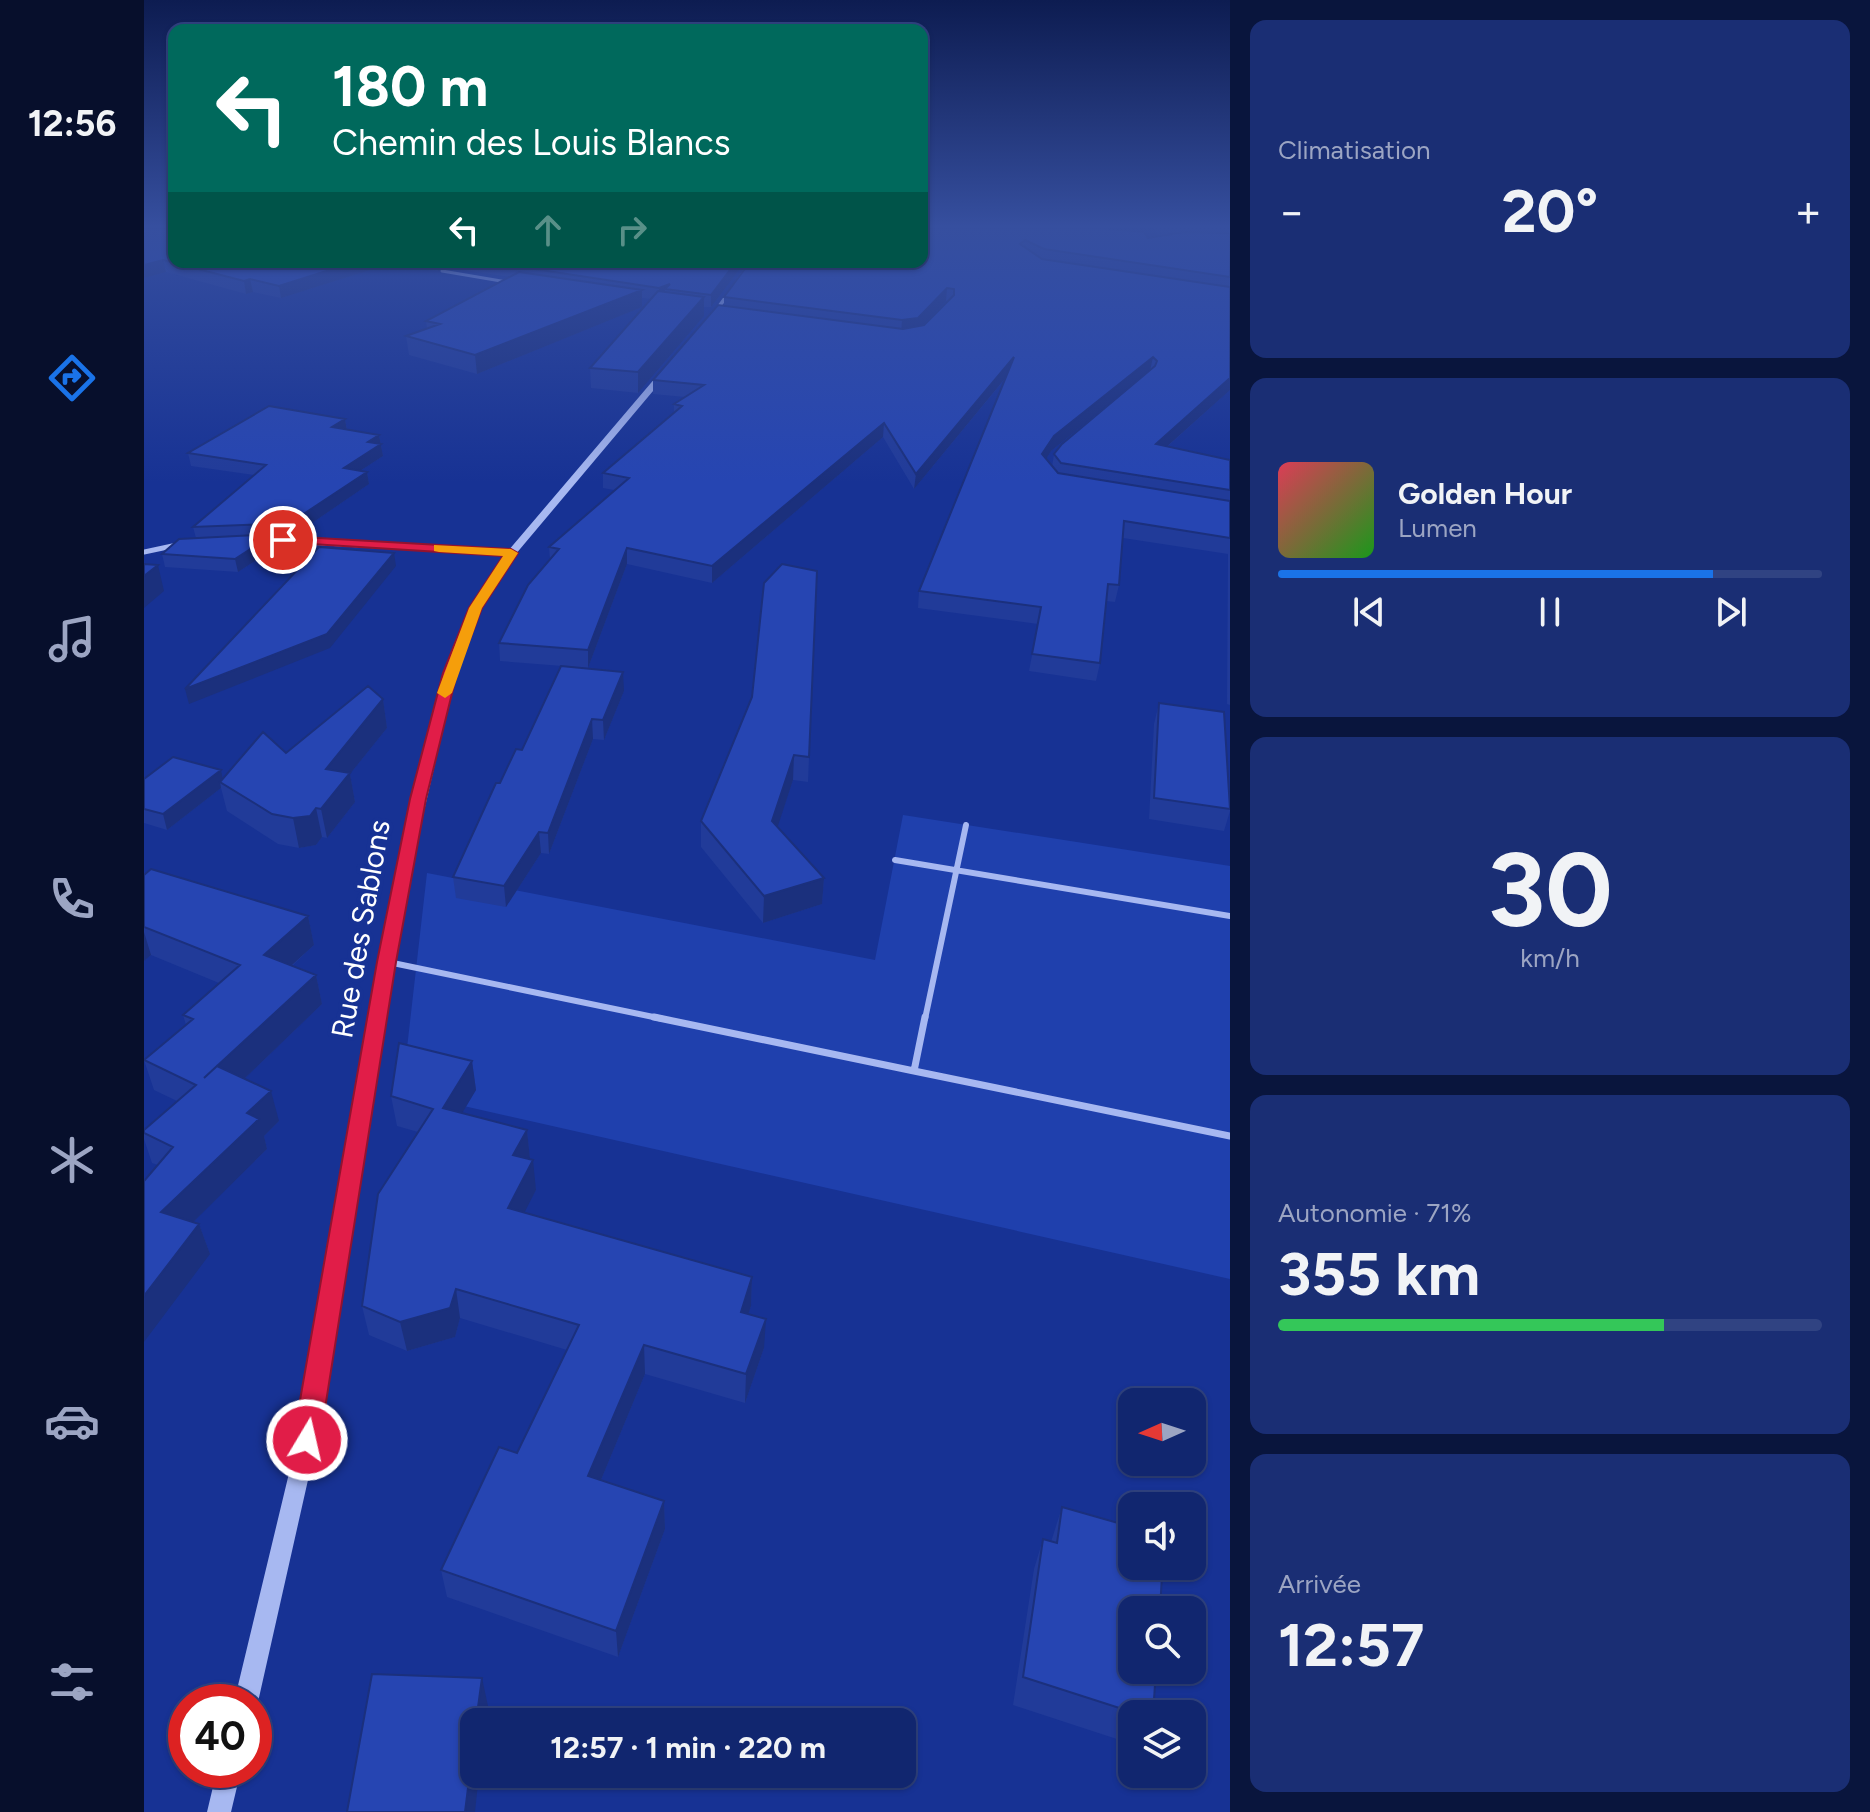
<!DOCTYPE html>
<html lang="fr">
<meta charset="utf-8">
<style>
body{margin:0;font-family:Figtree,sans-serif;background:#1a2e74;color:#f1f3f6;height:100vh;display:flex;flex-direction:column;font-size:30px;white-space:nowrap}
*{box-sizing:border-box;margin:0}
p{font-size:26px;color:#9ca5c3}
.icon{flex:none;width:44px;height:44px;fill:none;stroke:currentColor;stroke-width:2;stroke-linecap:round;stroke-linejoin:round}
.map{position:relative;flex:1;overflow:hidden}
.details{display:flex;flex-direction:column;gap:20px;padding:20px;background:#09153d;width:640px}
.details>*{flex:none}
.guide{position:absolute;left:24px;top:24px;width:760px;height:244px;border-radius:16px;box-shadow:0 2px 6px #0004,0 0 0 2px #304382;background:#00695c;color:#fff;overflow:hidden}
.needle{width:52px;rotate:267deg}
.buttons{position:absolute;left:974px;top:1388px;display:grid;gap:16px}
.buttons a{display:grid;place-items:center;width:88px;height:88px;border-radius:16px;background:#11266f;box-shadow:0 2px 6px #0004,0 0 0 2px #304382;font-size:40px}
.speed{position:absolute;left:24px;top:1684px;display:flex;gap:16px;font-size:40px;font-weight:700;text-align:center}
.speed>*{display:grid;place-content:center;width:104px;height:104px;border-radius:50%;background:#11266f;box-shadow:0 2px 6px #0004,0 0 0 2px #304382;line-height:1}
.speed .limit{border:12px solid #d22;background:#fff;color:#111}
.pin{position:absolute;display:grid;place-items:center;width:68px;height:68px;color:#fff;margin:-34px;border:4px solid #fff;border-radius:50%;box-shadow:0 2px 8px #0007}
.me{position:absolute;width:88px;margin:-44px;rotate:9deg;stroke-linejoin:round;filter:drop-shadow(0 0 6px #0008)}
.turn{display:flex;align-items:center;gap:28px;height:168px;padding:0 32px;font-size:36px}
.turn .icon{width:104px;height:104px;stroke-width:2.5}
.turn b{display:block;font-size:56px;line-height:68px}
.lanes{display:flex;align-items:center;height:76px;padding:0 32px;background:#0003;justify-content:center;gap:40px;direction:ltr}
.lanes .off{opacity:.35}
.big{font-size:60px;font-weight:700;line-height:1.1}
.details .tile{flex:1;display:flex;flex-direction:column;justify-content:center;gap:12px;min-width:0;padding:0 28px;border-radius:16px;background:#1a2e74}
.details .dial{align-items:center;gap:0}
.dial b{font-size:104px;line-height:1}
.song{display:flex;align-items:center;gap:24px}
.cover{width:96px;height:96px;border-radius:12px;background:linear-gradient(135deg,hsl(350 70% 55%),hsl(120 70% 35%))}
.played{height:8px;border-radius:4px;background:linear-gradient(90deg,#1a73e8 80%,#304382 80%)}
.keys{display:flex;justify-content:space-around;direction:ltr}
.heat{display:flex;justify-content:space-between;align-items:center;font-size:44px;direction:ltr}
.charge{height:12px;border-radius:6px;background:linear-gradient(90deg,#34c759 71%,#304382 0)}
.trip{position:absolute;left:316px;top:1708px;width:456px;height:80px;border-radius:16px;background:#11266f;box-shadow:0 2px 6px #0004,0 0 0 2px #304382;font-weight:700;line-height:80px;text-align:center}
main{display:flex;flex:1;min-height:0}
.menu{display:flex;flex-direction:column;width:144px;justify-content:space-around;align-items:center;background:#070f2c;color:#9ca5c3}
.menu .icon{width:56px;height:56px}
.menu .active{color:#1a73e8}
.menu b{font-size:36px;color:#f1f3f6}
.map>svg:first-child{display:block}
.green{fill:#1f40ad}
.lines{fill:none;stroke-linecap:round;stroke-linejoin:round}
.service-far3{stroke:#a7b8f1;stroke-width:3}
.service-far2{stroke:#a7b8f1;stroke-width:5}
.service-far1{stroke:#a7b8f1;stroke-width:6}
.service{stroke:#a7b8f1;stroke-width:7}
.tertiary{fill:#a7b8f1;fill-rule:evenodd}
.wall{fill:#213b99;fill-rule:evenodd}
.shaded-wall{fill:#1b307d}
.building{fill:#2645b2;stroke:#1b307d;stroke-width:2}
.route{fill:#e11d48;stroke:#92132f;stroke-width:2}
.slow{fill:#f59e0b}
.labels{text-anchor:middle;stroke-width:8;stroke-linejoin:round;paint-order:stroke}
.street-label{font-size:30px;fill:#fff;stroke:#173294}
</style>
<main>
<nav class="menu">
<b>12:56</b>
<svg class="icon active" aria-label="directions" viewBox="0 0 24 24"><path d="M12 3l9 9-9 9-9-9zM9 14v-3h6M13 9l2 2-2 2"/></svg>
<svg class="icon" aria-label="music" viewBox="0 0 24 24"><path d="M9 18V5l10-2v13"/><circle cx="6" cy="18" r="3"/><circle cx="16" cy="16" r="3"/></svg>
<svg class="icon" aria-label="phone" viewBox="0 0 24 24"><path d="M5 4h4l2 5-3 2q2 4 5 5l2-3 5 2v4C11 20 4 13 5 4z"/></svg>
<svg class="icon" aria-label="climate" viewBox="0 0 24 24"><path d="M12 3v18M4 7l16 10M4 17L20 7"/></svg>
<svg class="icon" aria-label="car" viewBox="0 0 24 24"><path d="M5 17H2v-5l4-1 3-4h7l3 4 3 1v5h-3M9 17h6M6 11h13"/><circle cx="7" cy="17" r="2"/><circle cx="17" cy="17" r="2"/></svg>
<svg class="icon" aria-label="filters" viewBox="0 0 24 24"><path d="M4 7h16M4 17h16"/><circle cx="9" cy="7" r="2"/><circle cx="15" cy="17" r="2"/></svg>
</nav>
<div class="map">
<svg width="1086" height="1812" viewBox="0 0 1086 1812">
<rect width="100%" height="100%" fill="#173294"/>
<!-- green -->
<path class="green" d="M759 815 1086 866V1279L258 1092 283 873 731 960Z"/>
<g class="lines">
<!-- service-far3 -->
<path class="service-far3" d="M298 271 363 282"/>
<!-- service-far2 -->
<path class="service-far2" d="M124 540 367 553
M0 552 33 545"/>
<!-- service-far1 -->
<path class="service-far1" d="M751 860 1086 916
M244 962 519 1019
M781 1019 822 825"/>
<!-- service -->
<path class="service" d="M510 1017 770 1071 781 1017
M770 1071 1086 1136"/>
<!-- tertiary -->
<path class="tertiary" d="M605 262H611L567 320H563Z
M518 370 525 372 371 555 336 608 312 673 265 876 173 1440 114 1702 110 1710V1702H90L153 1440 251 876 300 673 326 608 364 551Z
M73 1770H97L87 1812H63Z"/>
</g>
<!-- wall -->
<path class="wall" d="M0 228 30 262H601L567 307H560V316L494 393 447 388 446 368 507 299 498 298V307L333 374 265 355 262 336 283 329 282 321 366 277 299 267 294 271 242 265 137 298 109 292 102 294 22 272 0 278Z
M778 228 1004 238 1016 236 1008 228H1086V390L1023 447 1086 460V705L1083 704 1084 554 979 538 975 585 971 602 962 601 956 663 952 681 885 671 894 624 774 608 775 591 861 379 770 489 739 437 568 583 483 564 444 668 356 661 355 643 406 560 405 547 470 490 459 488V473L530 412V404L541 397 509 394V380L580 306V297L730 264 778 262ZM802 301H803L778 325ZM1006 371 910 454 908 467 902 459 907 451Z
M201 419 203 430 235 435 239 456 216 471 223 472 225 484 149 536 130 537 132 547 94 572 21 567 18 554 52 538 49 527 110 475 47 466 44 453Z
M480 691 460 740 449 739 405 854 397 853 362 907 312 898 309 877 378 750Z
M608 697 665 757 664 782 649 780 633 827 680 878 678 904 619 923 557 847V821Z
M239 699 243 728 206 774 211 802 183 838 178 837 172 845 155 848 134 844 83 811 77 788 23 830 0 823V779H79L142 753Z
M1015 703 1086 802V811L1080 831 1005 819 1010 724Z
M0 875 164 916 170 945 148 966 172 975 178 1004 100 1079 135 1121 120 1136 123 1149 49 1222 55 1224 66 1254 14 1165 8 1163 0 1139V1130L33 1101 10 1090 0 1060 42 1025 39 1015 75 983 7 955 0 961Z
M328 1061 332 1090 318 1113 383 1130 386 1160 392 1190 380 1212 608 1277 607 1306 604 1314 620 1348 601 1403 501 1374 457 1480 520 1501 521 1529 474 1657 303 1597 297 1570 373 1453 423 1350 316 1318 311 1337 263 1351 225 1335 218 1306 274 1132 253 1126 247 1096Z
M918 1507 1009 1714H988V1744L869 1705 890 1569 899 1539 907 1542Z"/>
<!-- shaded-wall -->
<path class="shaded-wall" d="M19 260 22 272 0 278V265Z
M211 262H242V265L137 298 135 286Z
M293 262H298L299 267 294 271Z
M592 262H601L567 307V295Z
M106 279 109 292 102 294 100 281Z
M526 284 521 289V298L515 300V288Z
M803 288 802 301 773 331 757 333 758 320Z
M498 290V307L333 374 331 355Z
M560 297V316L494 393V372Z
M870 357 868 370 770 489 772 474Z
M1009 357 1006 371 907 451 896 469 898 454 910 436Z
M1086 378V390L1009 459 1012 444Z
M201 419 203 431 188 427Z
M740 423 739 437 568 583V566Z
M235 435 239 456 202 480 200 468 224 442Z
M223 472 225 484 149 536 146 523Z
M130 534 132 547 94 572 91 559Z
M483 548V564L444 668V650Z
M250 553 252 566 186 648 45 704 41 689Z
M14 565 20 591 0 608V576Z
M479 672 480 691 460 740 459 720Z
M239 699 243 728 206 774 211 802 183 838 177 809 182 769Z
M448 719 449 739 405 854 404 833Z
M650 755 649 780 627 847 628 821Z
M77 770 80 785 76 782 77 788 23 830 19 814Z
M172 808 178 837 172 845 155 848 149 818Z
M395 832 397 853 362 907 360 886Z
M680 878 678 904 619 923 620 896Z
M164 916 170 945 127 984 120 955Z
M0 932 7 955 0 961Z
M172 975 178 1004 70 1108 60 1078Z
M328 1061 332 1090 304 1137 299 1108Z
M127 1091 135 1121 120 1136 123 1149 28 1243 17 1212 103 1113Z
M383 1130 386 1159 372 1184 369 1155Z
M389 1160 392 1190 368 1237 364 1208Z
M55 1224 66 1254 0 1342V1296Z
M608 1277 607 1306 595 1341 597 1312Z
M312 1289 316 1318 311 1337 263 1351 256 1322Z
M622 1319 620 1348 601 1403 602 1374Z
M500 1345 501 1374 447 1504 444 1476Z
M520 1501 521 1529 474 1657 472 1631Z
M338 1678 344 1706 342 1722H332Z
M330 1740V1774H335L331 1812H321Z"/>
<!-- building -->
<path class="building" d="M0 228H30V262H211L135 286 106 279 100 281 19 260 0 265Z
M778 228H954L1000 232 1004 238 1040 232 1086 233V277L900 249 881 240 876 244 898 259 1086 287V378L1012 444 1086 460V490L917 463 910 454 918 444 1011 366 1013 361 1009 357 910 436 898 454 914 473 1086 501V538L980 521 975 585 964 584 956 663 888 654 897 607 775 591 870 357 772 474 740 423 568 566 483 548 444 650 355 643 384 585 415 549 405 547 485 478 459 473 538 406 530 404 560 385 509 380 574 305 759 329 780 325 810 295V289L803 288 774 318 758 320 580 297 606 262H729L730 264 734 262H778Z
M345 262H592L567 295 521 289 526 284 515 288Z
M375 272 498 290 331 355 262 336 296 324 282 321Z
M514 291 560 297 494 372 446 368Z
M125 406 201 419 188 427 235 435 224 442 237 444 200 468 223 472 146 523 49 527 122 465 44 453Z
M130 534 91 559 18 554 35 539Z
M175 547 250 553 183 634 41 689Z
M0 564 14 565 0 576Z
M638 564 673 571 665 757 650 755 628 821 680 878 620 896 557 821 608 697 620 583Z
M417 666 479 672 459 720 448 719 404 833 395 832 360 886 309 877 352 783H356L372 749 378 750Z
M224 686 239 699 182 769 206 773 177 809 172 808 166 816 149 818 128 814 76 782 119 732 142 753Z
M1015 703 1080 712 1086 809 1010 798Z
M29 757 77 770 19 814 0 809V779Z
M7 869 164 916 120 955 172 975 60 1078 73 1066 127 1091 103 1113 115 1119 17 1212 55 1224 0 1296V1181L29 1147 0 1133V1130L52 1085 0 1060 49 1019 39 1015 96 965 0 927V875Z
M255 1043 328 1061 299 1108 383 1130 369 1155 389 1160 364 1208 608 1277 597 1312 622 1319 602 1374 500 1345 444 1476 520 1501 472 1631 297 1570 355 1447 373 1453 435 1325 312 1289 306 1308 256 1322 218 1306 234 1194 289 1109 247 1096Z
M918 1507 988 1527V1566H993V1567L1018 1575 1016 1610H988V1670H1012L1009 1714H994L879 1677 899 1539 913 1543Z
M228 1674 338 1678 332 1722H330V1740L321 1812H203Z"/>
<!-- sky -->
<linearGradient id="sky" x2="0" y2="1"><stop stop-color="#0d1c51"/><stop offset="0.47" stop-color="#364f9f"/><stop offset="1" stop-color="#364f9f" stop-opacity="0"/></linearGradient>
<rect width="1086" height="482" fill="url(#sky)"/>
<!-- route -->
<path class="route" d="M139 536 367 549 374 553 338 608 313 673 282 799 252 962 176 1440 172 1448 163 1452 153 1448 149 1440 233 962 266 799 299 673 325 608 359 556 135 542 133 540Z"/>
<!-- slow -->
<path class="slow" d="M290 545 367 549 374 553 338 608 308 693 301 698 293 693 325 608 359 556 295 552 290 551Z"/>
<g class="labels">
<!-- street labels -->
<g class="street-label">
<text transform="translate(217 929) rotate(-80)" y="10">Rue des Sablons</text>
</g>
</g>
</svg>
<div class="buttons">
<a><svg class="needle" viewBox="-14 -14 28 28"><path d="M0-13l5 13h-10z" fill="#e53935"/><path d="M0 13l5-13h-10z" fill="#9ca5c3"/></svg></a>
<a><svg class="icon" aria-label="sound" viewBox="0 0 24 24"><path d="M4 9h4l5-4v14l-5-4H4zM17 9q2 3 0 6"/></svg></a>
<a><svg class="icon" aria-label="search" viewBox="0 0 24 24"><circle cx="10" cy="10" r="6"/><path d="M15 15l6 6"/></svg></a>
<a><svg class="icon" aria-label="layers" viewBox="0 0 24 24"><path d="M12 4l9 5-9 5-9-5zM3 14l9 5 9-5"/></svg></a>
</div>
<div class="speed"><div class="limit">40</div></div>
<div class="pin" style="left:139px;top:540px;background:#d93025"><svg class="icon" aria-label="arrive" viewBox="0 0 24 24"><path d="M6 21V4h12l-3 4 3 4H6"/></svg></div>
<svg class="me" style="left:163px;top:1440px" viewBox="-20 -20 40 40"><circle r="17" fill="#e11d48" stroke="#fff" stroke-width="3"/><path d="M0-11L8 9 0 5-8 9z" fill="#fff"/></svg>
<div class="trip">12:57 · 1 min · 220 m</div>
<div class="guide">
<div class="turn"><svg class="icon" aria-label="left" viewBox="0 0 24 24"><path d="M17 20v-9H6M10 6l-5 5 5 5"/></svg><div><b>180 m</b>Chemin des Louis Blancs</div></div>
<div class="lanes"><svg class="icon" aria-label="left" viewBox="0 0 24 24"><path d="M17 20v-9H6M10 6l-5 5 5 5"/></svg><svg class="icon off" aria-label="ahead" viewBox="0 0 24 24"><path d="M12 20V5M6 11l6-6 6 6"/></svg><svg class="icon off" aria-label="right" viewBox="0 0 24 24"><path d="M7 20v-9h11M14 6l5 5-5 5"/></svg></div>
</div>
</div>
<section class="details">
<div class="tile"><p>Climatisation</p>
<div class="heat"><a>−</a><b class="big">20°</b><a>+</a></div>
</div>
<div class="tile">
<div class="song"><i class="cover"></i><div><b>Golden Hour</b><p>Lumen</p></div></div>
<div class="played"></div>
<div class="keys"><svg class="icon" aria-label="previous" viewBox="0 0 24 24"><path d="M18 5L8 12l10 7zM5 5v14"/></svg><svg class="icon" aria-label="pause" viewBox="0 0 24 24"><path d="M8 5v14M16 5v14"/></svg><svg class="icon" aria-label="next" viewBox="0 0 24 24"><path d="M6 5l10 7-10 7zM19 5v14"/></svg></div>
</div>
<div class="tile dial"><b>30</b><p>km/h</p></div>
<div class="tile"><p>Autonomie · 71%</p><b class="big">355 km</b><div class="charge"></div></div>
<div class="tile"><p>Arrivée</p><b class="big">12:57</b></div>
</section>
</main>
